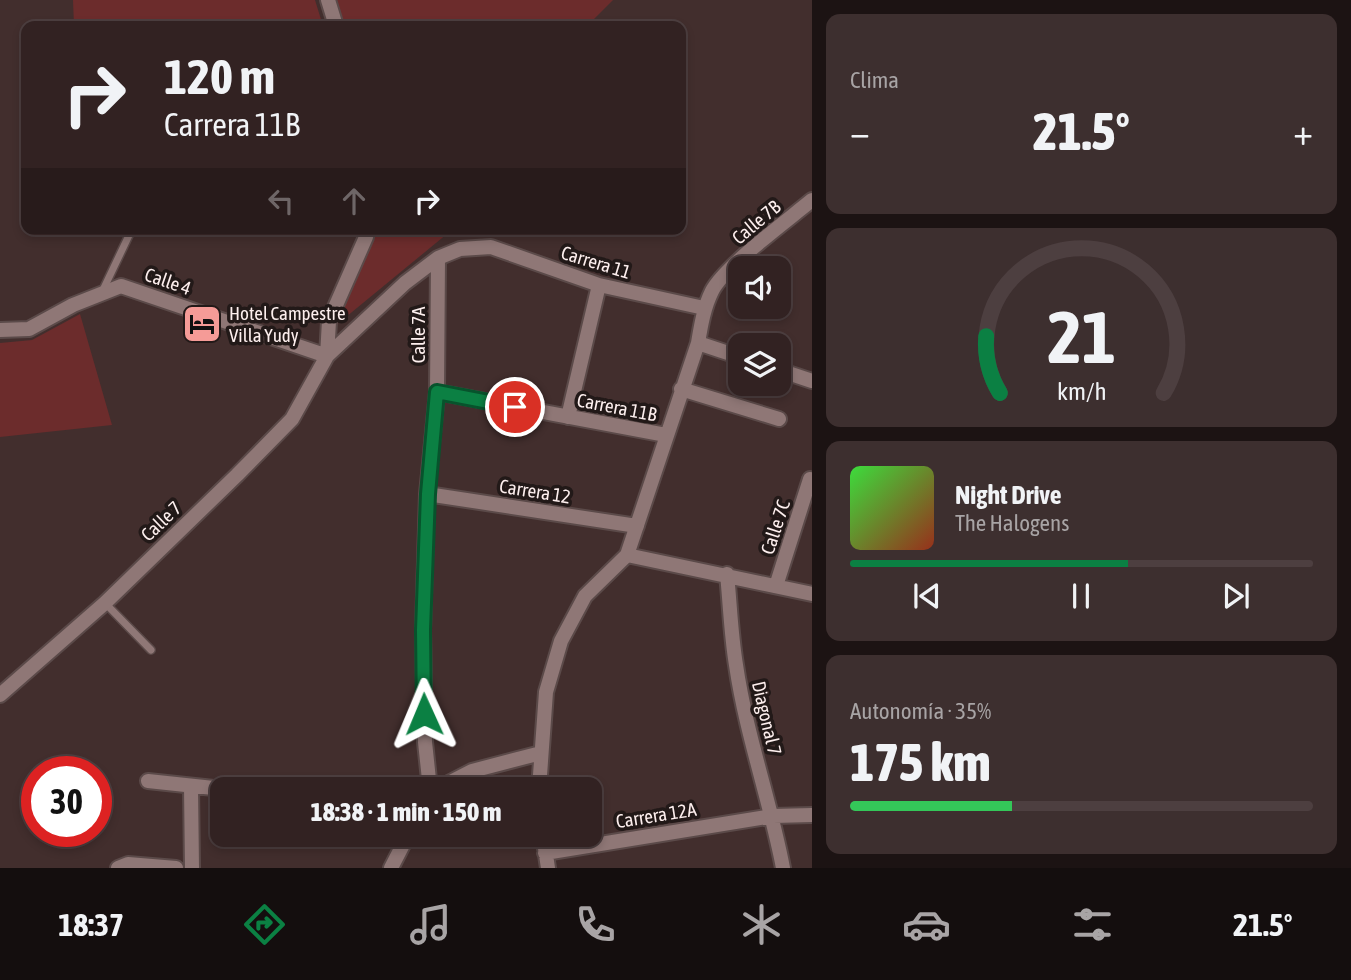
<!DOCTYPE html>
<html lang="es">
<meta charset="utf-8">
<style>
body{margin:0;font-family:"Asap Condensed",sans-serif;background:#3d2f2f;color:#f1f3f6;height:100vh;display:flex;flex-direction:column;font-size:26px;white-space:nowrap}
*{box-sizing:border-box;margin:0}
p{font-size:23px;color:#a8a4a5}
.icon{flex:none;width:38px;height:38px;fill:none;stroke:currentColor;stroke-width:2;stroke-linecap:round;stroke-linejoin:round}
.map{position:relative;flex:1;overflow:hidden}
.side{display:flex;flex-direction:column;gap:14px;padding:14px;background:#1c1313;width:539px}
.side>*{flex:none}
.hud{position:absolute;left:21px;top:21px;width:665px;height:214px;border-radius:14px;box-shadow:0 4px 10px #0003,0 0 0 2px #4d3f40;background:#322222;color:#f1f3f6;overflow:hidden}
.buttons{position:absolute;left:728px;top:256px;display:grid;gap:14px}
.buttons a{display:grid;place-items:center;width:63px;height:63px;border-radius:14px;background:#322222;box-shadow:0 4px 10px #0003,0 0 0 2px #4d3f40;font-size:35px}
.speed{position:absolute;left:21px;top:756px;display:flex;gap:14px;font-size:35px;font-weight:700;text-align:center}
.speed>*{display:grid;place-content:center;width:91px;height:91px;border-radius:50%;background:#322222;box-shadow:0 4px 10px #0003,0 0 0 2px #4d3f40;line-height:1}
.speed .limit{border:10px solid #d22;background:#fff;color:#111}
.pin{position:absolute;display:grid;place-items:center;width:60px;height:60px;color:#fff;margin:-30px;border:4px solid #fff;border-radius:50%;box-shadow:0 2px 7px #0007}
.me{position:absolute;width:77px;margin:-38px;rotate:359deg;stroke-linejoin:round;filter:drop-shadow(0 0 5px #0008)}
.turn{display:flex;align-items:center;gap:24px;height:147px;padding:0 28px;font-size:32px}
.turn .icon{width:91px;height:91px;stroke-width:2.5}
.turn b{display:block;font-size:49px;line-height:60px}
.lanes{display:flex;align-items:center;height:66px;padding:0 28px;background:#0003;justify-content:center;gap:35px;direction:ltr}
.lanes .off{opacity:.35}
.big{font-size:52px;font-weight:800;line-height:1.1}
.side .widget{flex:1;display:flex;flex-direction:column;justify-content:center;gap:10px;min-width:0;padding:0 24px;border-radius:14px;background:#3d2f2f}
.side .dial{align-items:center;gap:0}
.dial svg{height:182px;overflow:visible;fill:none;stroke:#4d3f40;stroke-width:7;stroke-linecap:round;text-anchor:middle}
.dial text{fill:#f1f3f6;stroke:none}
.song{display:flex;align-items:center;gap:21px}
.cover{width:84px;height:84px;border-radius:10px;background:linear-gradient(135deg,hsl(120 70% 55%),hsl(10 70% 35%))}
.played{height:7px;border-radius:4px;background:linear-gradient(90deg,#0b8043 60%,#4d3f40 60%)}
.keys{display:flex;justify-content:space-around;direction:ltr}
.heat{display:flex;justify-content:space-between;align-items:center;font-size:38px;direction:ltr}
.charge{height:10px;border-radius:5px;background:linear-gradient(90deg,#34c759 35%,#4d3f40 0)}
.trip{position:absolute;left:210px;top:777px;width:392px;height:70px;border-radius:14px;background:#322222;box-shadow:0 4px 10px #0003,0 0 0 2px #4d3f40;font-weight:800;line-height:70px;text-align:center}
.tab-bar{display:flex;height:112px;justify-content:space-around;align-items:center;background:#140e0e;color:#a8a4a5}
.tab-bar .icon{width:49px;height:49px}
.tab-bar .active{color:#0b8043}
.tab-bar b{font-size:32px;color:#f1f3f6}
main{display:flex;flex:1;min-height:0}
.map>svg:first-child{display:block}
.green{fill:#6c2c2c}
.lines{fill:none;stroke-linecap:round;stroke-linejoin:round}
.lane-casing{stroke:#5b4a49;stroke-width:10}
.street-casing{stroke:#5b4a49;stroke-width:18}
.lane{stroke:#8f7776;stroke-width:7}
.street{stroke:#8f7776;stroke-width:14}
.route-casing{stroke:#07532c;stroke-width:18}
.route{stroke:#0b8043;stroke-width:12}
.labels{text-anchor:middle;stroke-width:7;stroke-linejoin:round;paint-order:stroke}
.street-label{font-size:19px;fill:#fdefee;stroke:#221918}
.poi-label{font-size:19px;fill:#fdefee;stroke:#221918;text-anchor:start}
</style>
<main>
<div class="map">
<svg width="812" height="868" viewBox="0 0 812 868">
<rect width="100%" height="100%" fill="#422e2d"/>
<!-- green -->
<path class="green" d="M73 0H315L323 26H74Z
M334 0H613L587 26H342Z
M370 229H453L335 326 375 237 370 234Z
M80 314 112 425 0 437V343L32 340Z"/>
<g class="lines">
<defs>
<path id="lane" d="M102 292 132 229
M105 603 151 650"/>
<path id="street" d="M328 0 336 26
M0 330 29 329 73 305 121 286 327 356
M698 343 740 357
M327 356 329 321 366 237V229
M779 370 812 381
M681 389 779 419
M437 392 666 435
M568 417 599 285
M427 494 637 526
M627 555 812 594
M727 574C730 604 731 635 736 665 746 734 770 800 783 868
M776 586 810 479
M0 695 105 603 237 475 292 419 327 356 405 283 438 258 460 249 491 247 599 285 704 308
M148 781 223 789
M191 787 192 868
M430 789 425 742 423 630 427 494 437 392 438 258
M437 789 472 771 541 753
M539 789 546 692 561 641 585 596 627 555 698 343C701 325 704 307 712 291 725 266 788 220 812 200
M543 835 548 868
M545 853 773 816 812 815
M118 868 128 864 176 868
M391 868 408 835"/>
</defs>
<!-- lane casing -->
<use href="#lane" class="lane-casing"/>
<!-- street casing -->
<use href="#street" class="street-casing"/>
<!-- lane -->
<use href="#lane" class="lane"/>
<!-- street -->
<use href="#street" class="street"/>
</g>
<g class="lines">
<defs>
<path id="route" d="M424 714 423 630 428 494 437 392 515 407"/>
</defs>
<!-- route casing -->
<use href="#route" class="route-casing"/>
<!-- route -->
<use href="#route" class="route"/>
</g>
<!-- icons -->
<defs>
<symbol id="hotel-square" viewBox="-11 -11 22 22"><rect x="-9" y="-9" width="18" height="18" rx="4" fill="#f59b97" stroke="#221918"/><path d="M-6-4.5h1.5V1H6V5H4.5V3h-9V5H-6ZM-4 0a1.8 1.8 0 1 1 3.6 0ZM.5 0V-2.5h3Q6-2.5 6 0Z" fill="#111"/></symbol>
</defs>
<g fill-rule="evenodd">
<use href="#hotel-square" x="180" y="302" width="44" height="44"/>
</g>
<g class="labels">
<!-- street labels -->
<g class="street-label">
<text transform="translate(756 222) rotate(-40)" y="7">Calle 7B</text>
<text transform="translate(596 262) rotate(17)" y="7">Carrera 11</text>
<text transform="translate(168 281) rotate(19)" y="7">Calle 4</text>
<text transform="translate(418 335) rotate(-90)" y="7">Calle 7A</text>
<text transform="translate(617 407) rotate(11)" y="7">Carrera 11B</text>
<text transform="translate(535 491) rotate(9)" y="7">Carrera 12</text>
<text transform="translate(161 521) rotate(-44)" y="7">Calle 7</text>
<text transform="translate(775 527) rotate(-72)" y="7">Calle 7C</text>
<text transform="translate(767 718) rotate(77)" y="7">Diagonal 7</text>
<text transform="translate(656 815) rotate(-9)" y="7">Carrera 12A</text>
</g>
<!-- poi labels -->
<g class="poi-label">
<text x="229" y="320">Hotel Campestre<tspan x="229" dy="22">Villa Yudy</tspan></text>
</g>
</g>
</svg>
<div class="buttons">
<a><svg class="icon" aria-label="sound" viewBox="0 0 24 24"><path d="M4 9h4l5-4v14l-5-4H4zM17 9q2 3 0 6"/></svg></a>
<a><svg class="icon" aria-label="layers" viewBox="0 0 24 24"><path d="M12 4l9 5-9 5-9-5zM3 14l9 5 9-5"/></svg></a>
</div>
<div class="speed"><div class="limit">30</div></div>
<div class="pin" style="left:515px;top:407px;background:#d93025"><svg class="icon" aria-label="arrive" viewBox="0 0 24 24"><path d="M6 21V4h12l-3 4 3 4H6"/></svg></div>
<svg class="me" style="left:424px;top:714px" viewBox="-20 -20 40 40"><path d="M0-17L14 15 0 8-14 15z" fill="#0b8043" stroke="#fff" stroke-width="4"/></svg>
<div class="trip">18:38 · 1 min · 150 m</div>
<div class="hud">
<div class="turn"><svg class="icon" aria-label="right" viewBox="0 0 24 24"><path d="M7 20v-9h11M14 6l5 5-5 5"/></svg><div><b>120 m</b>Carrera 11B</div></div>
<div class="lanes"><svg class="icon off" aria-label="left" viewBox="0 0 24 24"><path d="M17 20v-9H6M10 6l-5 5 5 5"/></svg><svg class="icon off" aria-label="ahead" viewBox="0 0 24 24"><path d="M12 20V5M6 11l6-6 6 6"/></svg><svg class="icon" aria-label="right" viewBox="0 0 24 24"><path d="M7 20v-9h11M14 6l5 5-5 5"/></svg></div>
</div>
</div>
<section class="side">
<div class="widget"><p>Clima</p>
<div class="heat"><a>−</a><b class="big">21.5°</b><a>+</a></div>
</div>
<div class="widget dial"><svg viewBox="0 0 100 80">
<path d="M14 69A42 42 0 1 1 86 69"/>
<path d="M14 69A42 42 0 0 1 8 44" stroke="#0b8043"/>
<text x="50" y="56" font-size="32" font-weight="700">21</text>
<text x="50" y="72" font-size="11">km/h</text>
</svg></div>
<div class="widget">
<div class="song"><i class="cover"></i><div><b>Night Drive</b><p>The Halogens</p></div></div>
<div class="played"></div>
<div class="keys"><svg class="icon" aria-label="previous" viewBox="0 0 24 24"><path d="M18 5L8 12l10 7zM5 5v14"/></svg><svg class="icon" aria-label="pause" viewBox="0 0 24 24"><path d="M8 5v14M16 5v14"/></svg><svg class="icon" aria-label="next" viewBox="0 0 24 24"><path d="M6 5l10 7-10 7zM19 5v14"/></svg></div>
</div>
<div class="widget"><p>Autonomía · 35%</p><b class="big">175 km</b><div class="charge"></div></div>
</section>
</main>
<nav class="tab-bar">
<b>18:37</b>
<svg class="icon active" aria-label="directions" viewBox="0 0 24 24"><path d="M12 3l9 9-9 9-9-9zM9 14v-3h6M13 9l2 2-2 2"/></svg>
<svg class="icon" aria-label="music" viewBox="0 0 24 24"><path d="M9 18V5l10-2v13"/><circle cx="6" cy="18" r="3"/><circle cx="16" cy="16" r="3"/></svg>
<svg class="icon" aria-label="phone" viewBox="0 0 24 24"><path d="M5 4h4l2 5-3 2q2 4 5 5l2-3 5 2v4C11 20 4 13 5 4z"/></svg>
<svg class="icon" aria-label="climate" viewBox="0 0 24 24"><path d="M12 3v18M4 7l16 10M4 17L20 7"/></svg>
<svg class="icon" aria-label="car" viewBox="0 0 24 24"><path d="M5 17H2v-5l4-1 3-4h7l3 4 3 1v5h-3M9 17h6M6 11h13"/><circle cx="7" cy="17" r="2"/><circle cx="17" cy="17" r="2"/></svg>
<svg class="icon" aria-label="filters" viewBox="0 0 24 24"><path d="M4 7h16M4 17h16"/><circle cx="9" cy="7" r="2"/><circle cx="15" cy="17" r="2"/></svg>
<b>21.5°</b>
</nav>
